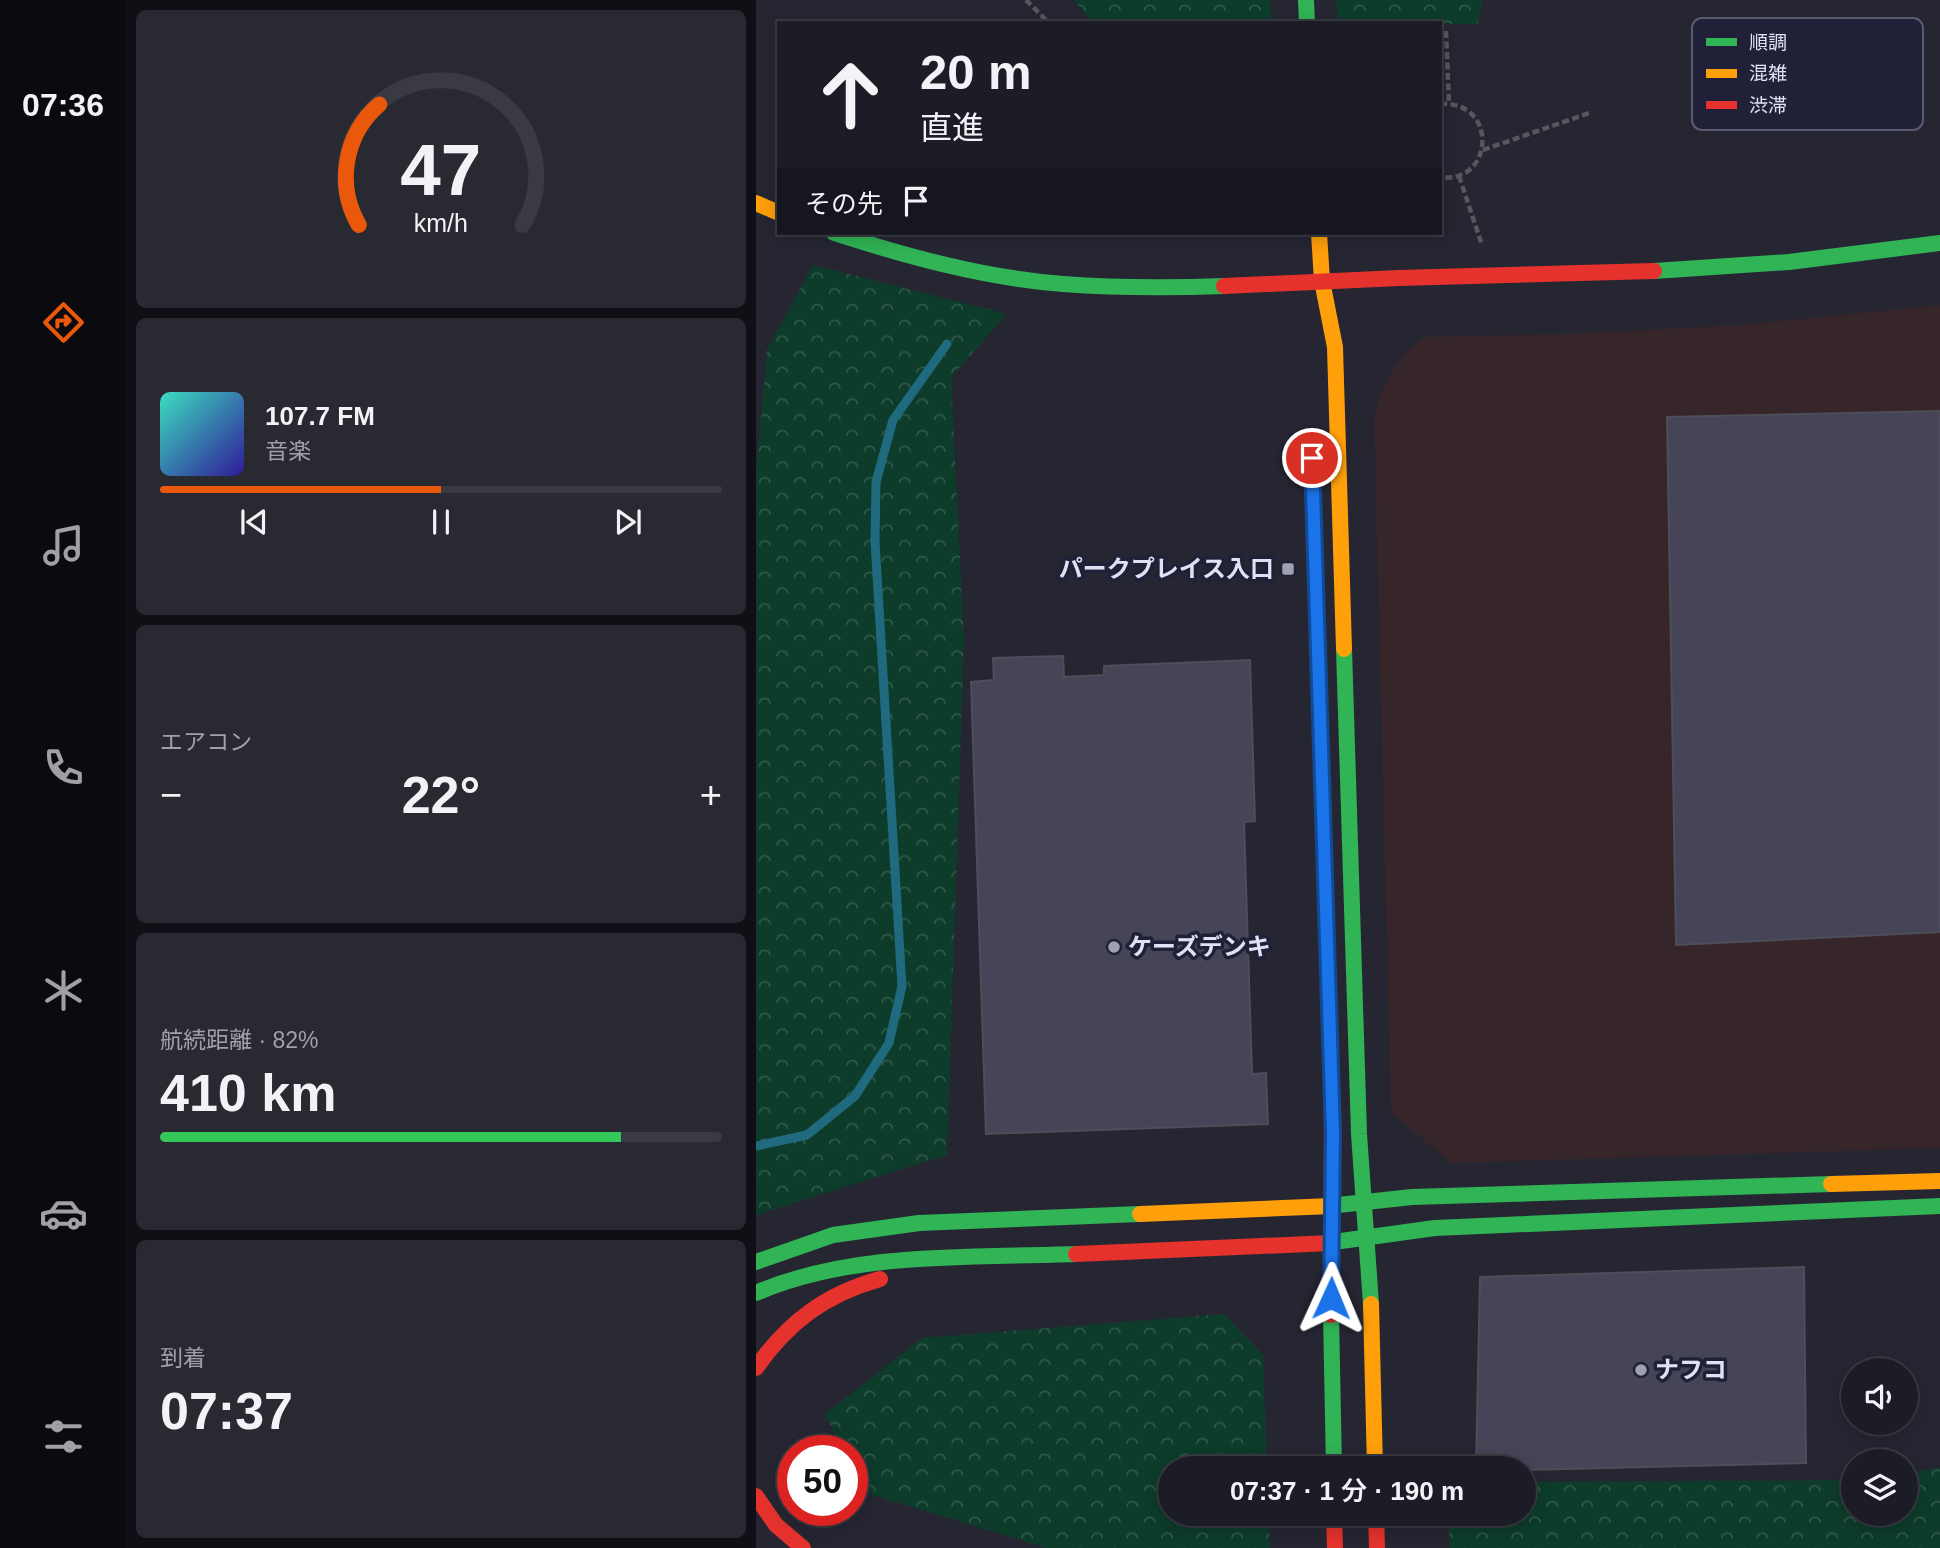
<!DOCTYPE html>
<html lang="ja">
<meta charset="utf-8">
<style>
body{margin:0;font-family:Helvetica,"Noto Sans JP",sans-serif;background:#292932;color:#f1f3f6;height:100vh;display:flex;flex-direction:column;font-size:26px;white-space:nowrap}
*{box-sizing:border-box;margin:0}
p{font-size:23px;color:#a0a1a7}
.icon{flex:none;width:38px;height:38px;fill:none;stroke:currentColor;stroke-width:2;stroke-linecap:round;stroke-linejoin:round}
.map{position:relative;flex:1;overflow:hidden}
.side{display:flex;flex-direction:column;gap:10px;padding:10px;background:#0f0f15;width:630px}
.side>*{flex:none}
.guide{position:absolute;left:21px;top:21px;width:665px;height:214px;border-radius:0px;box-shadow:0 4px 18px #0003,0 0 0 2px #3a3a43;background:#1c1c26;color:#f1f3f6;overflow:hidden}
.controls{position:absolute;left:1085px;top:1358px;display:grid;gap:14px}
.controls a{display:grid;place-items:center;width:77px;height:77px;border-radius:50%;background:#1c1c26;box-shadow:0 4px 18px #0003,0 0 0 2px #3a3a43;font-size:35px}
.speed{position:absolute;left:21px;top:1435px;display:flex;gap:14px;font-size:35px;font-weight:700;text-align:center}
.speed>*{display:grid;place-content:center;width:91px;height:91px;border-radius:50%;background:#1c1c26;box-shadow:0 4px 18px #0003,0 0 0 2px #3a3a43;line-height:1}
.speed .limit{border:10px solid #d22;background:#fff;color:#111}
.pin{position:absolute;display:grid;place-items:center;width:60px;height:60px;color:#fff;margin:-30px;border:4px solid #fff;border-radius:50%;box-shadow:0 2px 7px #0007}
.me{position:absolute;width:77px;margin:-38px;rotate:1deg;stroke-linejoin:round;filter:drop-shadow(0 0 5px #0008)}
.turn{display:flex;align-items:center;gap:24px;height:147px;padding:0 28px;font-size:32px}
.turn .icon{width:91px;height:91px;stroke-width:2.5}
.turn b{display:block;font-size:49px;line-height:60px}
.then{display:flex;align-items:center;height:66px;padding:0 28px;background:#0003;gap:14px;font-size:26px}
.big{font-size:52px;font-weight:600;line-height:1.1}
.side .widget{flex:1;display:flex;flex-direction:column;justify-content:center;gap:10px;min-width:0;padding:0 24px;border-radius:10px;background:#292932}
.side .dial{align-items:center;gap:0}
.dial svg{height:182px;overflow:visible;fill:none;stroke:#3a3a43;stroke-width:7;stroke-linecap:round;text-anchor:middle}
.dial text{fill:#f1f3f6;stroke:none}
.song{display:flex;align-items:center;gap:21px}
.cover{width:84px;height:84px;border-radius:10px;background:linear-gradient(135deg,hsl(170 70% 55%),hsl(250 70% 35%))}
.played{height:7px;border-radius:4px;background:linear-gradient(90deg,#ea580c 50%,#3a3a43 50%)}
.keys{display:flex;justify-content:space-around;direction:ltr}
.heat{display:flex;justify-content:space-between;align-items:center;font-size:38px;direction:ltr}
.charge{height:10px;border-radius:5px;background:linear-gradient(90deg,#34c759 82%,#3a3a43 0)}
.trip{position:absolute;left:402px;top:1456px;width:378px;height:70px;border-radius:35px;background:#1c1c26;box-shadow:0 4px 18px #0003,0 0 0 2px #3a3a43;font-weight:600;line-height:70px;text-align:center}
main{display:flex;flex:1;min-height:0}
.tabs{display:flex;flex-direction:column;width:126px;justify-content:space-around;align-items:center;background:#0b0b0f;color:#a0a1a7}
.tabs .icon{width:49px;height:49px}
.tabs .active{color:#ea580c}
.tabs b{font-size:32px;color:#f1f3f6}
.map>svg:first-child{display:block}
.commercial{fill:#362529}
.forest{fill:url(#forest-crowns)}
.lines{fill:none;stroke-linecap:round;stroke-linejoin:round}
.stream{stroke:#206a80;stroke-width:9}
.building{fill:#464557;stroke:#4e4e5a;stroke-width:2}
.path{stroke:#5a565e;stroke-width:4.5;stroke-dasharray:7 3.5;stroke-linecap:butt}
.fast{stroke:#30b455;stroke-width:16}
.slow{stroke:#ff9f0a;stroke-width:16}
.jam{stroke:#e5322d;stroke-width:16}
.route-casing{stroke:#114b97;stroke-width:18}
.route{stroke:#1a73e8;stroke-width:12}
.poi-dot{fill:#a0a0b0;stroke:#212039;stroke-width:2.5}
.labels{text-anchor:middle;stroke-width:7;stroke-linejoin:round;paint-order:stroke}
.poi-label{font-size:24px;font-weight:bold;fill:#e1e1f3;stroke:#212039;text-anchor:start}
.key{fill:#212039;stroke:#5b5a71;stroke-width:2}
.key-label{font-size:19px;fill:#e1e1f3}
</style>
<main>
<nav class="tabs">
<b>07:36</b>
<svg class="icon active" aria-label="directions" viewBox="0 0 24 24"><path d="M12 3l9 9-9 9-9-9zM9 14v-3h6M13 9l2 2-2 2"/></svg>
<svg class="icon" aria-label="music" viewBox="0 0 24 24"><path d="M9 18V5l10-2v13"/><circle cx="6" cy="18" r="3"/><circle cx="16" cy="16" r="3"/></svg>
<svg class="icon" aria-label="phone" viewBox="0 0 24 24"><path d="M5 4h4l2 5-3 2q2 4 5 5l2-3 5 2v4C11 20 4 13 5 4z"/></svg>
<svg class="icon" aria-label="climate" viewBox="0 0 24 24"><path d="M12 3v18M4 7l16 10M4 17L20 7"/></svg>
<svg class="icon" aria-label="car" viewBox="0 0 24 24"><path d="M5 17H2v-5l4-1 3-4h7l3 4 3 1v5h-3M9 17h6M6 11h13"/><circle cx="7" cy="17" r="2"/><circle cx="17" cy="17" r="2"/></svg>
<svg class="icon" aria-label="filters" viewBox="0 0 24 24"><path d="M4 7h16M4 17h16"/><circle cx="9" cy="7" r="2"/><circle cx="15" cy="17" r="2"/></svg>
</nav>
<section class="side">
<div class="widget dial"><svg viewBox="0 0 100 80">
<path d="M14 69A42 42 0 1 1 86 69"/>
<path d="M14 69A42 42 0 0 1 23 16" stroke="#ea580c"/>
<text x="50" y="56" font-size="32" font-weight="700">47</text>
<text x="50" y="72" font-size="11">km/h</text>
</svg></div>
<div class="widget">
<div class="song"><i class="cover"></i><div><b>107.7 FM</b><p>音楽</p></div></div>
<div class="played"></div>
<div class="keys"><svg class="icon" aria-label="previous" viewBox="0 0 24 24"><path d="M18 5L8 12l10 7zM5 5v14"/></svg><svg class="icon" aria-label="pause" viewBox="0 0 24 24"><path d="M8 5v14M16 5v14"/></svg><svg class="icon" aria-label="next" viewBox="0 0 24 24"><path d="M6 5l10 7-10 7zM19 5v14"/></svg></div>
</div>
<div class="widget"><p>エアコン</p>
<div class="heat"><a>−</a><b class="big">22°</b><a>+</a></div>
</div>
<div class="widget"><p>航続距離 · 82%</p><b class="big">410 km</b><div class="charge"></div></div>
<div class="widget"><p>到着</p><b class="big">07:37</b></div>
</section>
<div class="map">
<svg width="1184" height="1548" viewBox="0 0 1184 1548">
<defs>
<pattern id="forest-crowns" width="20" height="18" patternUnits="userSpaceOnUse" patternTransform="scale(1.75)"><rect width="20" height="18" fill="#0d3c2a"/><path d="M2 6a3 3 0 1 1 6 0M12 15a3 3 0 1 1 6 0" fill="none" stroke="#305849"/></pattern>
</defs>
<rect width="100%" height="100%" fill="#262633"/>
<!-- commercial -->
<path class="commercial" d="M1184 305V1148L695 1163 635 1112 618 417 626 389 636 371 653 350 668 337 811 334 985 325Z"/>
<!-- forest -->
<path class="forest" d="M318 0H514L516 23H337Z
M580 0H727L722 24 582 23Z
M57 265 251 314 195 377 208 640 191 1155 0 1215V473L11 350Z
M468 1314 507 1355 511 1468H415V1514H513L514 1548H291L107 1492 96 1470V1451H87L69 1414 166 1338Z
M1184 1468V1548H694L692 1514H768V1482L1097 1480V1514H1150V1473Z"/>
<g class="lines">
<!-- stream -->
<path class="stream" d="M0 1146 51 1135 99 1096 133 1043 146 986 119 542 120 482 137 420 191 344"/>
</g>
<!-- building -->
<path class="building" d="M1184 411V932L920 945 911 417Z
M307 656 308 677 348 675V666L494 660 499 821 488 822 496 1074 510 1073 512 1124 230 1134 215 682 238 680 237 658Z
M1048 1267 1050 1463 768 1470V1468H720L724 1277Z"/>
<g class="lines">
<!-- path -->
<path class="path" d="M270 0 293 23
M690 31 693 104
M684 104C743 100 738 185 684 177
M727 150 836 112
M703 176 726 245"/>
<!-- fast -->
<path class="fast" d="M550 0 551 23
M78 233C153 257 229 278 307 284 361 288 414 288 468 286
M898 271 1033 262 1184 243
M588 649 603 1134 615 1304
M582 1205 656 1197 1075 1184
M585 1241 679 1228 1184 1206
M0 1262 77 1235 163 1223 384 1214
M0 1293C96 1251 217 1258 320 1254
M575 1315 578 1468"/>
<!-- slow -->
<path class="slow" d="M0 203 23 213
M563 233 566 281 579 347 588 649
M1075 1184 1184 1181
M384 1214 576 1206
M615 1304 619 1468"/>
<!-- jam -->
<path class="jam" d="M468 286 643 278 898 271
M320 1254 576 1243
M575 1315 576 1099
M0 1368C32 1322 70 1294 124 1279
M0 1496 20 1525 47 1548
M578 1514 579 1548
M620 1514 621 1548"/>
</g>
<g class="lines">
<defs>
<path id="route" d="M556 458 577 1134 575 1298"/>
</defs>
<!-- route casing -->
<use href="#route" class="route-casing"/>
<!-- route -->
<use href="#route" class="route"/>
</g>
<!-- markers -->
<g class="poi-dot">
<rect x="525" y="562" width="14" height="14" rx="3.5"/>
<circle cx="358" cy="947" r="7"/>
<circle cx="885" cy="1370" r="7"/>
</g>
<g class="labels">
<!-- poi labels -->
<g class="poi-label">
<text x="518" y="577" text-anchor="end">パークプレイス入口</text>
<text x="372" y="955">ケーズデンキ</text>
<text x="899" y="1378">ナフコ</text>
</g>
</g>
<!-- legend -->
<rect x="936" y="18" width="231" height="112" rx="10" class="key"/>
<rect x="950" y="38" width="31" height="8" fill="#30b455"/>
<rect x="950" y="69" width="31" height="9" fill="#ff9f0a"/>
<rect x="950" y="101" width="31" height="8" fill="#e5322d"/>
<g class="key-label">
<text x="993" y="49">順調</text>
<text x="993" y="80">混雑</text>
<text x="993" y="112">渋滞</text>
</g>
</svg>
<div class="controls">
<a><svg class="icon" aria-label="sound" viewBox="0 0 24 24"><path d="M4 9h4l5-4v14l-5-4H4zM17 9q2 3 0 6"/></svg></a>
<a><svg class="icon" aria-label="layers" viewBox="0 0 24 24"><path d="M12 4l9 5-9 5-9-5zM3 14l9 5 9-5"/></svg></a>
</div>
<div class="speed"><div class="limit">50</div></div>
<div class="pin" style="left:556px;top:458px;background:#d93025"><svg class="icon" aria-label="arrive" viewBox="0 0 24 24"><path d="M6 21V4h12l-3 4 3 4H6"/></svg></div>
<svg class="me" style="left:575px;top:1298px" viewBox="-20 -20 40 40"><path d="M0-17L14 15 0 8-14 15z" fill="#1a73e8" stroke="#fff" stroke-width="4"/></svg>
<div class="trip">07:37 · 1 分 · 190 m</div>
<div class="guide">
<div class="turn"><svg class="icon" aria-label="ahead" viewBox="0 0 24 24"><path d="M12 20V5M6 11l6-6 6 6"/></svg><div><b>20 m</b>直進</div></div>
<div class="then">その先<svg class="icon" aria-label="arrive" viewBox="0 0 24 24"><path d="M6 21V4h12l-3 4 3 4H6"/></svg></div>
</div>
</div>
</main>
